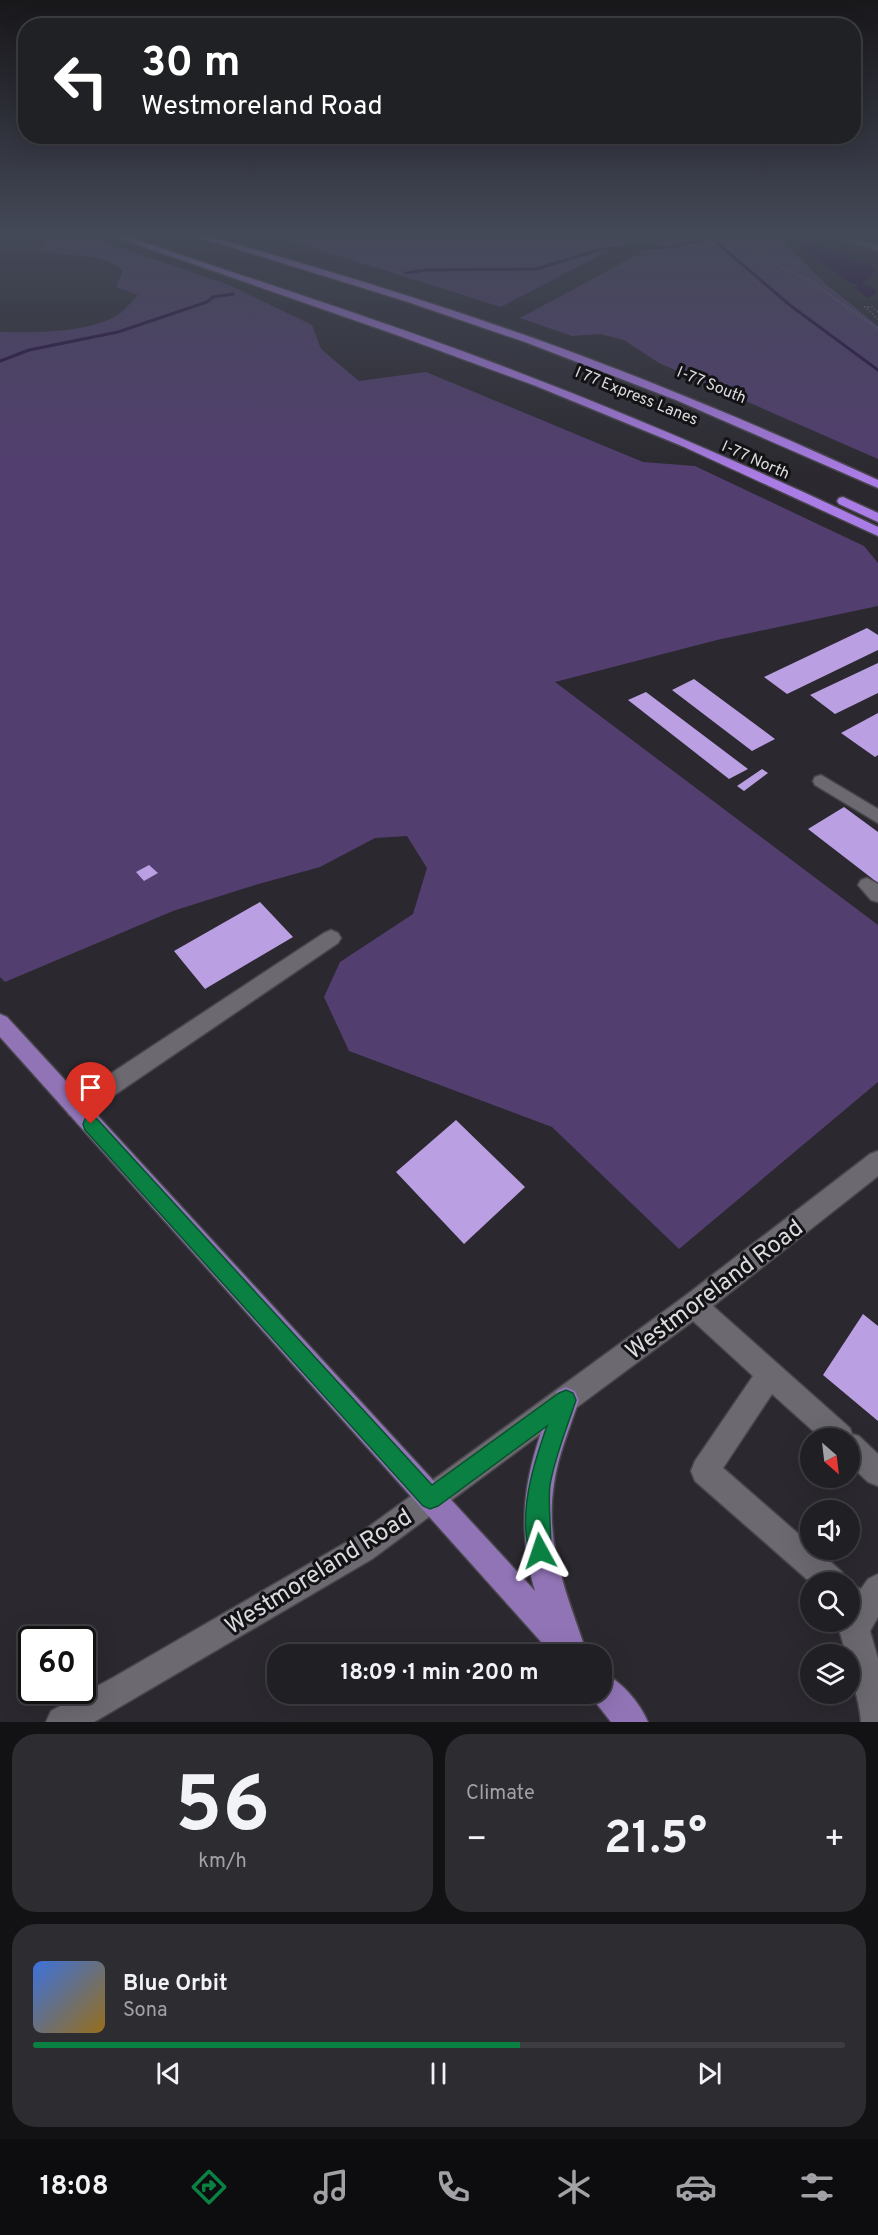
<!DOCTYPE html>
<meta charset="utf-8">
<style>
body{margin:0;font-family:Overpass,sans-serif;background:#2d2c30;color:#f1f3f6;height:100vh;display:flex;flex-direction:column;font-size:22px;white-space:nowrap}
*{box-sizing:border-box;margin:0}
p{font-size:20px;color:#a2a2a6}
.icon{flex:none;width:33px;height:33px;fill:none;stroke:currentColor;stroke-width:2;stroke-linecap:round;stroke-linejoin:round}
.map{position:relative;height:1722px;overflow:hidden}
.side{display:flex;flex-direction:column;gap:12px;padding:12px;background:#121113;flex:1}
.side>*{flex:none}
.hud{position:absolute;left:18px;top:18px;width:843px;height:126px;border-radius:24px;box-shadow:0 6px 24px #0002,0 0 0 2px #3d3d41;background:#202124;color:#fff;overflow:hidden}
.needle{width:39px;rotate:152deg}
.controls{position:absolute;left:800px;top:1428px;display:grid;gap:12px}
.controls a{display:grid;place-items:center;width:60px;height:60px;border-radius:50%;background:#201f23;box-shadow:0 6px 24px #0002,0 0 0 2px #3d3d41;font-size:30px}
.speed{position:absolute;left:18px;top:1626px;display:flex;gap:12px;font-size:30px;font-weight:700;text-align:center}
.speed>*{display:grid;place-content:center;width:78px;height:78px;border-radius:50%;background:#201f23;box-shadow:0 6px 24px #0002,0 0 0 2px #3d3d41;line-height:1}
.speed .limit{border:3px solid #111;border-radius:9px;background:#fff;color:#111}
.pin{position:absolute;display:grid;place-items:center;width:51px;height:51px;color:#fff;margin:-62px -26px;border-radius:50% 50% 50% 0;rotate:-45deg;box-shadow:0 0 6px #0007}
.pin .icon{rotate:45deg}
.me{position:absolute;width:66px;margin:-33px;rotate:355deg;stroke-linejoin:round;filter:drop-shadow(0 0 4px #0008)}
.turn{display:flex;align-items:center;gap:21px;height:126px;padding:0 24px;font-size:27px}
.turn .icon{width:78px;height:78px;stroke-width:2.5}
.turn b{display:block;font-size:42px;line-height:51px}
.big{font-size:45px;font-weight:700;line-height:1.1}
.side .tile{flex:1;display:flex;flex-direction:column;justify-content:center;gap:9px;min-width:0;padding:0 21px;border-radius:24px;background:#2d2c30}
.side .dial{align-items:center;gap:0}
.dial b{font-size:78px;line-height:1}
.song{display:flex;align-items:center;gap:18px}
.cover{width:72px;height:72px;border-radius:9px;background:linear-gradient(135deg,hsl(220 70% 55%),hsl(40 70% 35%))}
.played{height:6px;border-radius:3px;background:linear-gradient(90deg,#0b8043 60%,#3d3d41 60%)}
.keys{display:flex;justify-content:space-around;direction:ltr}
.heat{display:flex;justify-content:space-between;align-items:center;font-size:33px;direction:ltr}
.side .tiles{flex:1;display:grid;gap:12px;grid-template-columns:1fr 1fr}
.tile:last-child{grid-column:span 2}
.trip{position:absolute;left:267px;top:1644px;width:345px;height:60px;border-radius:24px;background:#201f23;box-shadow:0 6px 24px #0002,0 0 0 2px #3d3d41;font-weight:700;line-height:60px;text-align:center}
.menu{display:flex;height:96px;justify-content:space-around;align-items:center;background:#0d0c0e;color:#a2a2a6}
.menu .icon{width:42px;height:42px}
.menu .selected{color:#0b8043}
.menu b{font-size:27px;color:#f1f3f6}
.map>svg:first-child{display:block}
.green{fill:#533e70}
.water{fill:#25083f}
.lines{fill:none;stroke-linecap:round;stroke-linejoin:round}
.stream{stroke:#25083f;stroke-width:3}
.building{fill:#ba9fe2}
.minor-casing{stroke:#48454b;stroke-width:3}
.major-casing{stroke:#48454b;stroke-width:3}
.highway-casing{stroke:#48454b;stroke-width:3}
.path{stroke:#6a696e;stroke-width:2;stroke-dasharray:1.5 2;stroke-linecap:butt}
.minor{fill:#6c6970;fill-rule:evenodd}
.major{fill:#9174b6;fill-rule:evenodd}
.highway{fill:#aa7ce5;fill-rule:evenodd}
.route{fill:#0b8043;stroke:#07532c;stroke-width:1.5}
.labels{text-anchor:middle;stroke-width:6;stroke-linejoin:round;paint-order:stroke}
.far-street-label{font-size:16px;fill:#dbdade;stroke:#131215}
.near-street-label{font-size:24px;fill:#dbdade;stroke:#131215}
</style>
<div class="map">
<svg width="878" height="1722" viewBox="0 0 878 1722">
<rect width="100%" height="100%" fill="#2b292f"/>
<!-- green -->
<path class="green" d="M34 236H87L229 285 312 325 321 349 359 381 426 372 643 462 695 466 864 546 878 563V606L717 640 555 682 878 925V1082L679 1249 552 1127 349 1051 324 997 340 962 413 914 427 868 407 836 375 838 320 867 255 885 173 911 5 982 0 977V332C33 333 95 333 122 312 127 307 133 300 138 295L116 287 123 271C101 251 68 258 40 250L43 242Z
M275 236H636L501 307Z
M672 236H770L780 239 828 286 878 326V459L659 363 624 340 600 334 572 336 520 318Z"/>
<!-- water -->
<path class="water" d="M786 236H806L816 243 873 267 875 272 862 284 873 288 877 293 868 298 854 287H859L857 285 849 282Z"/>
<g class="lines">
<!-- stream -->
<path class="stream" d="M709 236 791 306 878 370
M406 273 426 270 536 269 602 249 673 247 710 238
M0 361 29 350 118 332 207 302 213 297 233 294"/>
</g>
<!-- building -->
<path class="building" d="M867 628 878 635V650L787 694 764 677Z
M878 663V693L835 714 810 695Z
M694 679 775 739 752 751 672 690Z
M646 692 748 769 729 779 628 700Z
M878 713V755L875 757 841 733Z
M762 769 768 773 744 791 737 786Z
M844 807 878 832V883L808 829Z
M149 865 158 873 144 881 136 872Z
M260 902 293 937 205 989 174 951Z
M456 1120 525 1187 464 1244 396 1172Z
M863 1314 878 1326V1421L823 1375Z"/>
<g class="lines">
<defs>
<path id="minor" d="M833 236H846L878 245V251Z
M821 775 878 809V823L815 785 813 781 815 777Z
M867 878 878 884V902L871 900 858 885 861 880Z
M331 930 338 933 341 938 338 943 85 1115 77 1118 69 1115 66 1108 69 1101 324 933Z
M878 1151V1176L713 1306 850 1428 852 1434 859 1436 878 1454V1486L868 1482 849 1464V1438H821L772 1394 723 1468 810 1544V1550H817L842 1572 846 1582H810L695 1481 691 1471 695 1461 753 1376 693 1321 372 1559 94 1722H46L51 1711 114 1677 352 1539 685 1296 870 1154Z
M878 1574V1617L870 1631 878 1659V1722H861C860 1699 849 1677 849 1654H846L839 1629 842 1622H849V1583L861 1589 868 1579Z"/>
<path id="major" d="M0 1014 7 1017 535 1591C513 1517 528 1460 557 1391L566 1387 575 1391 579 1400C570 1428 558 1455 554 1484 544 1546 569 1598 587 1654H552L0 1037Z
M602 1673C621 1680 640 1703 648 1722H611L589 1694H602Z"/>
<path id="highway" d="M113 236H125C248 278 372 317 494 363 624 412 752 467 878 527V536L682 446 536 386 394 334Z
M195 236H208C317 267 426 300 533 338 650 380 765 428 878 480V488L676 400 525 342 405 301Z
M843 497 878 513V522L839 504 837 501 839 498Z"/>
</defs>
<!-- minor casing -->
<use href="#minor" class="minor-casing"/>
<!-- major casing -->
<use href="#major" class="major-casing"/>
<!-- highway casing -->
<use href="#highway" class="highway-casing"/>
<!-- path -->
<path class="path" d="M740 236 759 253 782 268 807 279 878 329
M878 312 872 307H865L878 319"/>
<!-- minor -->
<use href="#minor" class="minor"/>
<!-- major -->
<use href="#major" class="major"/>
<!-- highway -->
<use href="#highway" class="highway"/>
</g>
<!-- sky -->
<linearGradient id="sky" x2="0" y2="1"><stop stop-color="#18171a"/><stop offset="0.49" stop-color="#444958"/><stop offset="1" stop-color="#444958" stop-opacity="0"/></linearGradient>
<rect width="878" height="477" fill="url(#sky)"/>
<!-- route -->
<path class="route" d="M91 1117 97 1119 432 1485 559 1393 566 1390 573 1393 576 1400C567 1428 555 1456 550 1485 547 1506 554 1543 548 1559L540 1562 532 1559C516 1519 533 1465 547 1426L438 1506 430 1509 423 1506 85 1130 83 1124 85 1119Z"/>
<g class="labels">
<!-- far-street labels -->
<g class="far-street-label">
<text transform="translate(712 384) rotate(22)" y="6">I-77 South</text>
<text transform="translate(637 395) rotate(22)" y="6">I 77 Express Lanes</text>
<text transform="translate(756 459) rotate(24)" y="6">I-77 North</text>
</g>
<!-- near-street labels -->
<g class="near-street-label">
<text transform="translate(714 1289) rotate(-37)" y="8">Westmoreland Road</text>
<text transform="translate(318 1571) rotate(-32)" y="8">Westmoreland Road</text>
</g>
</g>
</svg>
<div class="controls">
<a><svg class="needle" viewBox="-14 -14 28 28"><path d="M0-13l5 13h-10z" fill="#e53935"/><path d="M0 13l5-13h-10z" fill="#a2a2a6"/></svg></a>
<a><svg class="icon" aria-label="sound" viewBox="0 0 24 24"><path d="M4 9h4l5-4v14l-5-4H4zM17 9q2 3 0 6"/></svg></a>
<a><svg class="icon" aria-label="search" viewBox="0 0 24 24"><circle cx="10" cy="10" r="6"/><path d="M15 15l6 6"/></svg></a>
<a><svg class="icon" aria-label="layers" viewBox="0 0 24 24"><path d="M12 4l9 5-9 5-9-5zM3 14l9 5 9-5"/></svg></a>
</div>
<div class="speed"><div class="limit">60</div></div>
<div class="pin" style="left:91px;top:1124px;background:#d93025"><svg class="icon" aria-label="arrive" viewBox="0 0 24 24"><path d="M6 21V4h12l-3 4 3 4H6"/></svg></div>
<svg class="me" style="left:540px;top:1551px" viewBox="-20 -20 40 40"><path d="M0-17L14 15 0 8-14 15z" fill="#0b8043" stroke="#fff" stroke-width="4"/></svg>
<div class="trip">18:09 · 1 min · 200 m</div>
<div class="hud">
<div class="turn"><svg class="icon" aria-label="left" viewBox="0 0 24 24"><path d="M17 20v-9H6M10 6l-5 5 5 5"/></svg><div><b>30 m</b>Westmoreland Road</div></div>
</div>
</div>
<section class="side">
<div class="tiles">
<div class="tile dial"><b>56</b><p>km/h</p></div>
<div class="tile"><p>Climate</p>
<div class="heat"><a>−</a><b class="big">21.5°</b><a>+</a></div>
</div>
<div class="tile">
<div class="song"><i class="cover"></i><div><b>Blue Orbit</b><p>Sona</p></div></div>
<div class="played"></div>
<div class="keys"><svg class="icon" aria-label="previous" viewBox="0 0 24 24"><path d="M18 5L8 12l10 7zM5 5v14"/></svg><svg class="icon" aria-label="pause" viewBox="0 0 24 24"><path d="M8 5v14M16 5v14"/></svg><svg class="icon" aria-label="next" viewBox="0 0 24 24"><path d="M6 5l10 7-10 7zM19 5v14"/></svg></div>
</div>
</div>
</section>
<nav class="menu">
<b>18:08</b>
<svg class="icon selected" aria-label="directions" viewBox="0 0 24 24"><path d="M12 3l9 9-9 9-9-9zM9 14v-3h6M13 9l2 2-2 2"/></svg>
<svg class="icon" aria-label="music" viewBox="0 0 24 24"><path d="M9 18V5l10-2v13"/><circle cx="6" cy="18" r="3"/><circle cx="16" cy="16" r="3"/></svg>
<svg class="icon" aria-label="phone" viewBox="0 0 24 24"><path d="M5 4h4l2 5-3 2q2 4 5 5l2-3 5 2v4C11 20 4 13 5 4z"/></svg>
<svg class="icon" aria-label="climate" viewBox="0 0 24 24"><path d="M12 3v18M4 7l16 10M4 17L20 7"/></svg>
<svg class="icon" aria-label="car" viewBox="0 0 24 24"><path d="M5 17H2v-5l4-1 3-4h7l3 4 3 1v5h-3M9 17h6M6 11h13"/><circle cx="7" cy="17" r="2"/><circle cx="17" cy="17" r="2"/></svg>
<svg class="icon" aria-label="filters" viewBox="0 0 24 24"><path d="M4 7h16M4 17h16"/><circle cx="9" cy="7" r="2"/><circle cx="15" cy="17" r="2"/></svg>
</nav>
